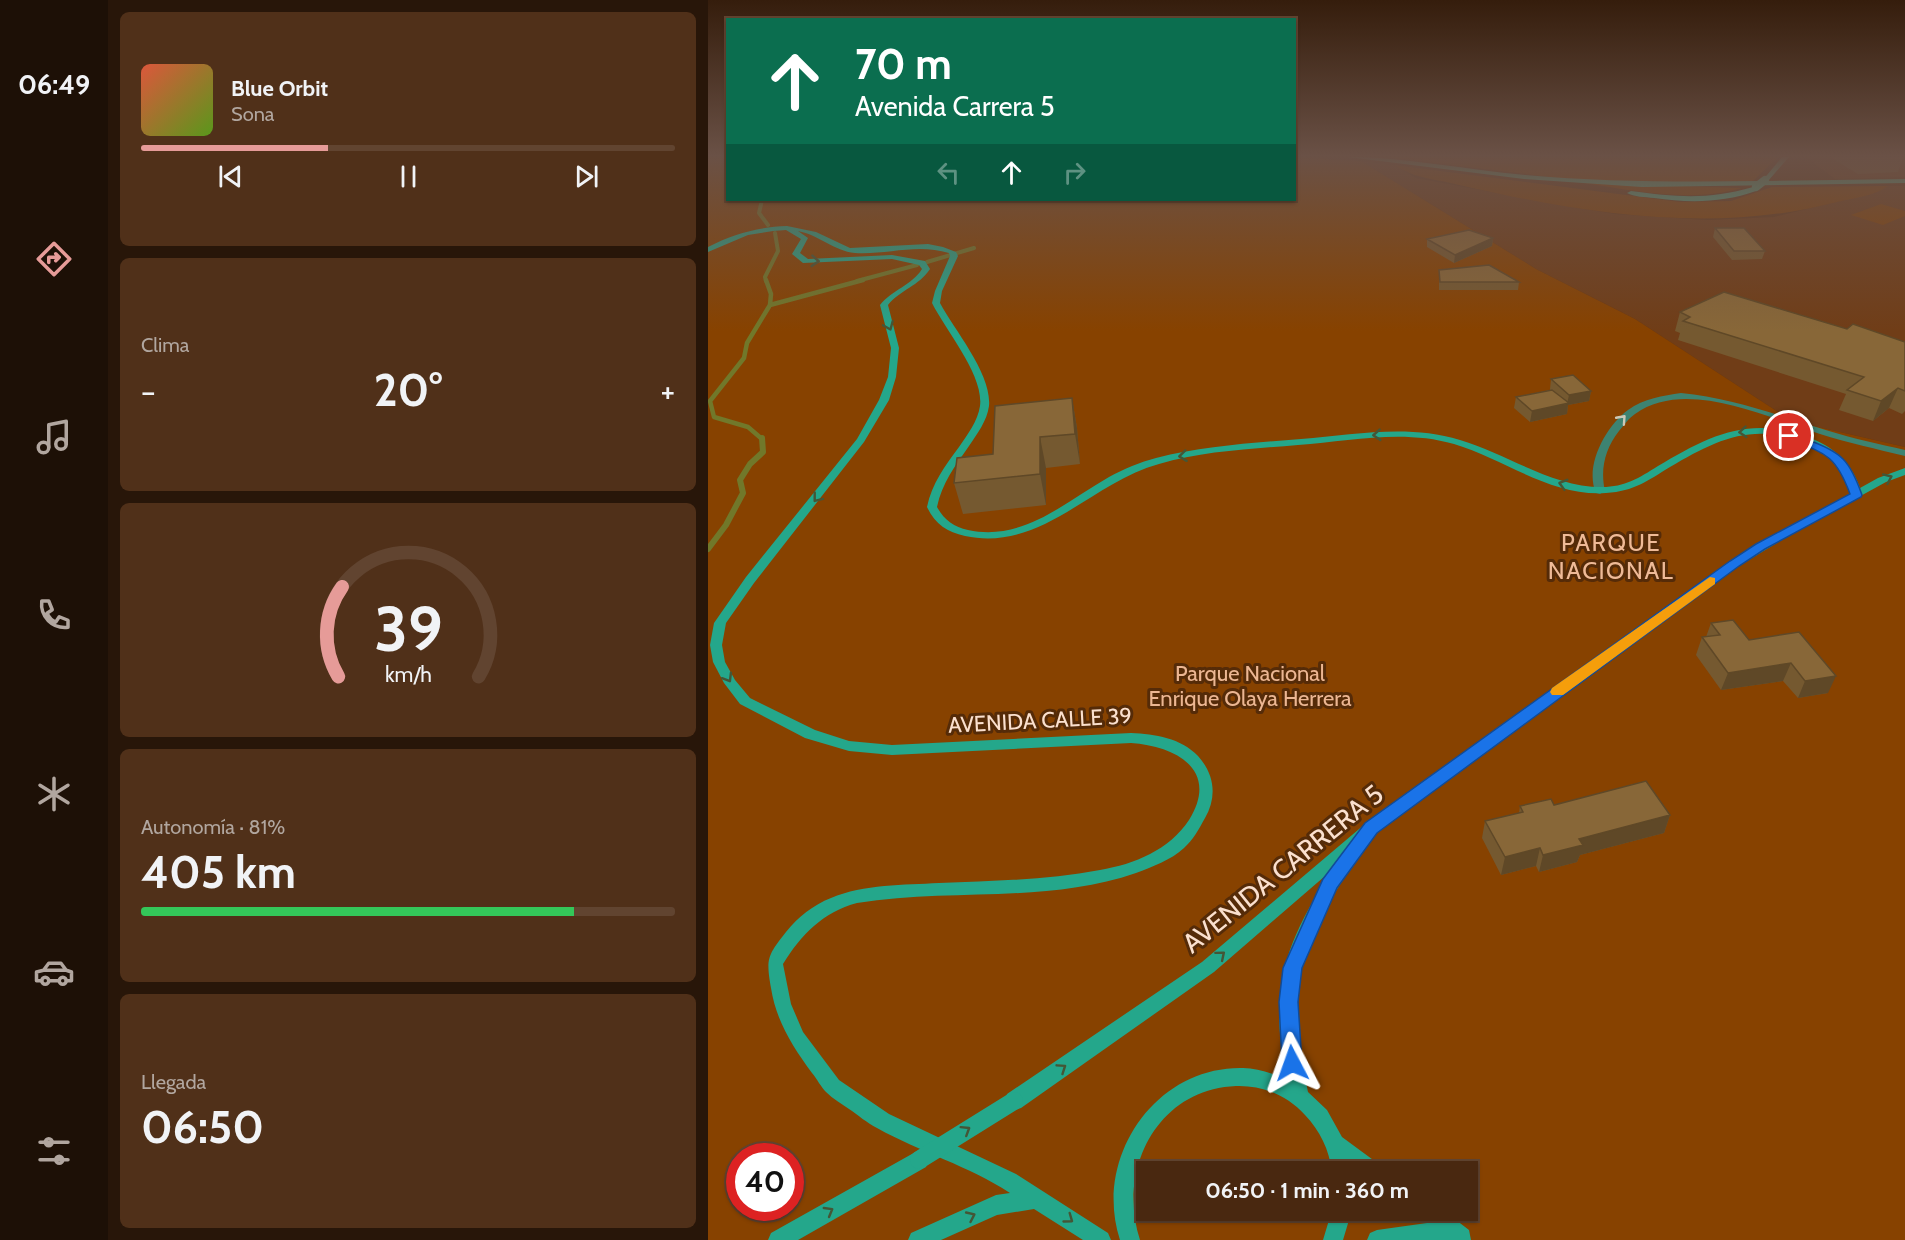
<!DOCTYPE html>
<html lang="es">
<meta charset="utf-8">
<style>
body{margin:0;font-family:Cabin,sans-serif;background:#503019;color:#f1f3f6;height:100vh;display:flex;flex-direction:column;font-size:22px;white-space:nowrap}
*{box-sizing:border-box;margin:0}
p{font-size:20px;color:#b1a69f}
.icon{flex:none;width:33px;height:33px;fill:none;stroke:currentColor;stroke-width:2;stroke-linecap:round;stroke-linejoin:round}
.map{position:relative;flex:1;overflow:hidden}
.side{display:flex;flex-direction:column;gap:12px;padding:12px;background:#281609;width:600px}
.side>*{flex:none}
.guide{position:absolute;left:18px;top:18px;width:570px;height:183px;border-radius:0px;box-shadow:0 2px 4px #0004,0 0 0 2px #614430;background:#0b6e4f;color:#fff;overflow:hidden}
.speed{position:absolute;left:18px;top:1143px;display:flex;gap:12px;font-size:30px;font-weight:700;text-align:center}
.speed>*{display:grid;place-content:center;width:78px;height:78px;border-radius:50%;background:#492810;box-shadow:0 2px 4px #0004,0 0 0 2px #614430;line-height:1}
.speed .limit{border:9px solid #d22;background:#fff;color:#111}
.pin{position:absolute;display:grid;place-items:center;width:51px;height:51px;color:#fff;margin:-26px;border:3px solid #fff;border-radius:50%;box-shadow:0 2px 6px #0007}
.me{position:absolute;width:66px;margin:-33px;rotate:356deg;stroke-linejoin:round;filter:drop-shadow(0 0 4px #0008)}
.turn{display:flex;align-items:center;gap:21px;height:126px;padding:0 30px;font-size:27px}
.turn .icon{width:78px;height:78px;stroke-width:2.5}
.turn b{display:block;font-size:42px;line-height:51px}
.lanes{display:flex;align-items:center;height:57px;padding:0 30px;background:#0003;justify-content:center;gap:30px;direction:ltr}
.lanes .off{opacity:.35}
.big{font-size:45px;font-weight:800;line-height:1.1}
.side .widget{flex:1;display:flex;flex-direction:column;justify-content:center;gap:9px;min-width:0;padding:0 21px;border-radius:9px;background:#503019}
.side .dial{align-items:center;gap:0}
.dial svg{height:156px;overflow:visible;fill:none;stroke:#614430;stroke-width:7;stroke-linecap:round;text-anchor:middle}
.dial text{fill:#f1f3f6;stroke:none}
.song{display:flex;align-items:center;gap:18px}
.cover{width:72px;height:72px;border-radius:9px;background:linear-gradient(135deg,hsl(10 70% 55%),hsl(90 70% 35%))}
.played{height:6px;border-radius:3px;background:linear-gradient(90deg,#e69b98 35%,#614430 35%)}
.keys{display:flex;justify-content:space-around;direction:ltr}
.heat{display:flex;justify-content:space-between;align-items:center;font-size:33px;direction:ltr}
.charge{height:9px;border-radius:4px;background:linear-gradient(90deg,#34c759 81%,#614430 0)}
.trip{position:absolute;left:428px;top:1161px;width:342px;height:60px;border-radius:0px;background:#492810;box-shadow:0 2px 4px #0004,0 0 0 2px #614430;font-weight:800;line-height:60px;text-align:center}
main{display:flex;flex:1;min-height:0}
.tabs{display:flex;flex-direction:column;width:108px;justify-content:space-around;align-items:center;background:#1d1006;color:#b1a69f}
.tabs .icon{width:42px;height:42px}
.tabs .on{color:#e69b98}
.tabs b{font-size:27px;color:#f1f3f6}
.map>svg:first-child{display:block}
.built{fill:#703d17}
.green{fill:#874200;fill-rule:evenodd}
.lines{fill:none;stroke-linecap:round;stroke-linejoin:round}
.stream-far2{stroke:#71782a;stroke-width:4}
.stream-far1{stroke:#71782a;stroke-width:4.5}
.stream{stroke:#71782a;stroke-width:6}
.street{fill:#3d8371;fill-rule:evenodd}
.secondary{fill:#24a78b;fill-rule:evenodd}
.primary{fill:#43bda0;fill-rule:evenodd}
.secondary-bridge{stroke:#24a78b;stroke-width:18}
.primary-bridge{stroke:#43bda0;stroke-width:8}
.wall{fill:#755930}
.shaded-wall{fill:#5f4827}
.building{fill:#886738;stroke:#5f4827;stroke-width:1.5}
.oneway{stroke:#445636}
.oneway2{stroke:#ccc9b7}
.route{fill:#1a73e8;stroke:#114b97;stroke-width:1.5}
.slow{fill:#f59e0b}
.labels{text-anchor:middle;stroke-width:6;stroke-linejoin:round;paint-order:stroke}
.park-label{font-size:22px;fill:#ecb692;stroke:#552b08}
.street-label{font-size:22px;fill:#fbe0ce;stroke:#552b08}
.neighbourhood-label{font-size:24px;letter-spacing:1.5px;fill:#efba97;stroke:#552b08}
.near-street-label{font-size:27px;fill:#fbe0ce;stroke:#552b08}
</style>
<main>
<nav class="tabs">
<b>06:49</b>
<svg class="icon on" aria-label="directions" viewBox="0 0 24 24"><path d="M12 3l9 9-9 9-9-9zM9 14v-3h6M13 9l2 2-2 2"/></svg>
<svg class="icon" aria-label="music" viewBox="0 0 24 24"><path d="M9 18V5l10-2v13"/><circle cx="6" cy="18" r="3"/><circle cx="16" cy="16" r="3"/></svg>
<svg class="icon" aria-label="phone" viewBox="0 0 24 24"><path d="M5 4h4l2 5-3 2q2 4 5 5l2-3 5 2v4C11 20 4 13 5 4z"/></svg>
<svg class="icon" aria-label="climate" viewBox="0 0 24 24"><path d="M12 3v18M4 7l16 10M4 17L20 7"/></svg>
<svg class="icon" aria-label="car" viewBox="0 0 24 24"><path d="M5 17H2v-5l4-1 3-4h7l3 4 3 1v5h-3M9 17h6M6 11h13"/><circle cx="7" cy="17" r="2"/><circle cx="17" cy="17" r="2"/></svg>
<svg class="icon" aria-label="filters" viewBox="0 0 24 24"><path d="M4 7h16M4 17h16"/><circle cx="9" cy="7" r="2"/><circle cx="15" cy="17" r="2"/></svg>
</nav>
<section class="side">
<div class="widget">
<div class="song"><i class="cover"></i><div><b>Blue Orbit</b><p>Sona</p></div></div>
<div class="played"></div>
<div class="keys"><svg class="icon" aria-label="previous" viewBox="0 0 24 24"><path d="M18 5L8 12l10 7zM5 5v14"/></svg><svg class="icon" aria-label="pause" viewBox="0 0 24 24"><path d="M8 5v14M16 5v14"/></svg><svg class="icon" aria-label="next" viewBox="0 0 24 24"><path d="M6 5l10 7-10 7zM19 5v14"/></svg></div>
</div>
<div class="widget"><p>Clima</p>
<div class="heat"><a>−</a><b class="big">20°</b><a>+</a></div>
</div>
<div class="widget dial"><svg viewBox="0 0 100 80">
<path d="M14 69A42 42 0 1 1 86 69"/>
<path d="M14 69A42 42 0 0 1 16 23" stroke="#e69b98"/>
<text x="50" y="56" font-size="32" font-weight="700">39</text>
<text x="50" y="72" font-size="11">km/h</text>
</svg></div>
<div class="widget"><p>Autonomía · 81%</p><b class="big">405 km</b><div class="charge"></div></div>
<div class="widget"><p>Llegada</p><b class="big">06:50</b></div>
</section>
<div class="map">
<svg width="1197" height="1240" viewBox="0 0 1197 1240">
<rect width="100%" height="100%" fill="#613515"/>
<!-- built -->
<path class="built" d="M1098 157H1197V177L1127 179Z
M653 161 686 165 708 178 853 205 907 214 999 220 1066 217 1168 192 1180 186H1197V447L1084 421 927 319 828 269Z"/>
<!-- green -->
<path class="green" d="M0 157H19L20 200H586L587 157 653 161 828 269 927 319 1084 421 1197 447V1240H0ZM32 1156H82V1208H32ZM438 1172H759V1210H438Z
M679 157H1070L1045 181 926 183 850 178Z
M686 165 972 202 1023 201 1064 187 1180 186C1166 196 1146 198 1129 202 1004 235 874 213 751 185 724 178 711 180 686 165Z
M876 183 1034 188C983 203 928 191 876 183Z
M1173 204 1197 211V216L1175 225 1143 215Z"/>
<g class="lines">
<!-- stream-far2 -->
<path class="stream-far2" d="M54 200 51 213 60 225
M219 262 266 248
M58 281 57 277 70 251 67 233
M149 281 209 265"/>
<!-- stream-far1 -->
<path class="stream-far1" d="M62 305 155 280
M54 439 40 427 6 417 2 401 36 358 39 343 62 305 63 294 58 280"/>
<!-- stream -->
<path class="stream" d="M0 549 18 525 35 493 32 480 42 464 55 452 54 438"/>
<!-- street -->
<path class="street" d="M973 393C1025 398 1071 416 1121 431 1146 439 1172 444 1197 450V456C1169 449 1140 443 1112 434 1060 418 978 377 927 414 921 418 916 425 911 431 897 449 892 469 897 491L892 494 888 493C876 466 898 426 920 410 936 398 955 396 973 393Z"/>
<!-- secondary -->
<path class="secondary" d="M79 226 108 232 142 248 220 244 235 247 248 252 250 256 234 291 232 303C247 331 284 374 281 406 279 421 269 434 261 446 247 466 234 483 229 507 236 520 246 527 260 530 315 542 357 502 401 477 416 469 432 462 448 458 495 446 545 443 593 439 646 435 699 424 752 440 800 454 843 487 894 487 917 487 931 478 950 466 1000 436 1041 415 1100 437 1126 447 1143 462 1152 488L1170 478 1197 468V475L1178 482 1087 532 1031 566 655 843 657 846 654 850 626 894 604 936 592 968 589 984 588 1016 591 1049 600 1092 619 1110 634 1137 672 1165 675 1172H648L643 1167 644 1172H624C621 1149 612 1131 597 1115 579 1095 554 1085 528 1086 449 1089 409 1170 432 1240H412C385 1158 447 1066 535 1068 550 1068 565 1074 579 1079 560 990 576 945 624 870L506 972 313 1108 306 1110 299 1108 297 1101 299 1094 494 962 657 824 1023 562 1143 493 1142 490C1134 465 1119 451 1095 442 1043 422 1006 441 962 467 939 481 927 491 898 493 844 497 796 459 746 444 695 429 642 441 590 445 544 449 495 451 451 464 382 483 334 552 257 536 239 532 227 524 219 507 224 483 237 466 251 447 259 435 270 421 272 406 276 375 238 331 224 303L227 291 242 256 241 253C209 243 179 255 147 253 126 251 111 235 90 231L100 238 92 253 100 259 184 255 217 261 222 269C211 286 192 290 180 305L191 348 188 377 181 400 156 442 46 583 18 623 14 645 17 662 27 680 42 698 107 730 141 741 184 745 423 733C447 734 473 738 490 756 507 775 509 797 497 818 491 829 485 840 476 848 463 860 444 867 428 873 338 904 241 888 149 903 115 912 93 935 75 964L83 1004 95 1032 131 1080 181 1114 308 1174 400 1233 403 1240H375L326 1209 289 1215 233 1240H200L203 1233 288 1195 302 1193C261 1166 212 1152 169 1128 159 1123 150 1115 141 1109 134 1104 125 1099 118 1092 113 1087 109 1079 104 1073 85 1047 68 1021 63 988 58 959 59 956 78 932 90 917 105 905 123 898 156 884 196 885 231 883 285 881 339 880 392 870 427 864 461 850 481 820 512 770 468 746 423 743L184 755 141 751 97 738 32 704 16 683 5 662 2 645 6 623 38 577 149 439 171 400 180 377 183 348 172 305C184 290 204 285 214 269L211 265 184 259 95 263 84 254 93 239 78 230 65 231 40 235 0 252V247C25 234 51 227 79 226Z
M211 1150 218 1153 221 1160 218 1167 90 1240H60L63 1233Z
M624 1210H644L635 1240H615Z
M708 1210H735L761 1230 763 1240H659L662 1233 669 1230 719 1223 711 1217Z"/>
<!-- primary -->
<path class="primary" d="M640 157C699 157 758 170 817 175 896 182 974 182 1054 181L1074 157H1081L1060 181 1197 179V183L934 187 816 179Z
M1045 187 1048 191C1014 203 981 203 946 198 937 197 926 197 919 193L923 191C968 197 1001 200 1045 187Z"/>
<!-- secondary-bridge -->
<path class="secondary-bridge" d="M211 1160 306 1101"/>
<!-- primary-bridge -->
<path class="primary-bridge" d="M1048 187 1057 180"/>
</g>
<!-- wall -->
<path class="wall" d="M1122 157H1195L1190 172 1150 174Z
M1007 228 1057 251 1054 259 1024 260 1005 237Z
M785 238 784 246 746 263 719 247V239Z
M731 270 811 282 810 290H731Z
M972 312 1139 329 1197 342V411L1194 414 1181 408 1165 421 1131 410 1138 394 970 340 972 333 967 331Z
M843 379 883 391 881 401 860 405 859 414 822 422 806 408 808 397 842 390V389Z
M364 398 369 428 372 464 338 468V505L255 514 246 483Z
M1003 623 1041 640 1091 632 1120 693 1090 698 1075 681 1013 690 988 655 994 637H998Z
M846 805 962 815 956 833 872 855 869 862 831 872 828 866 793 875 774 838 777 821 811 813 812 806Z"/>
<!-- shaded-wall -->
<path class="shaded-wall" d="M785 238 784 246 746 263 747 255Z
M1190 388 1181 408 1165 421 1173 401Z
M883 391 881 401 860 405 859 414 822 422 824 411 859 404 861 395Z
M364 398 369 428 372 464 367 434Z
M332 437 338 468V505L332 474Z
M1083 663 1075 681 1013 690 1020 673Z
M1128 676 1120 693 1090 698 1097 681Z
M962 815 956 833 872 855 869 862 831 872 835 855 871 839Z
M832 848 828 866 793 875 797 857Z"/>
<!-- building -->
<path class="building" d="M1007 228H1036L1057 251H1026Z
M761 230 785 238 747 255 719 239Z
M781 265 811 282H732L731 270Z
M1016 292 1139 329 1145 324 1197 342V391L1190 388 1173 401 1139 390 1156 377 975 321 982 317 972 312Z
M865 375 883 391 861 395 843 379Z
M844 390 861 403 824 411 808 397Z
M364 398 367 434 332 437V474L246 483 249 458 285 454 287 406Z
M1025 620 1041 640 1091 632 1128 676 1097 681 1083 663 1020 673 994 637 1012 635 1003 623Z
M938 781 962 815 871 839 875 845 835 855 832 848 797 857 777 821 815 812 812 806 843 799 846 805Z"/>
<!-- one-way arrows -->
<defs><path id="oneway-chevron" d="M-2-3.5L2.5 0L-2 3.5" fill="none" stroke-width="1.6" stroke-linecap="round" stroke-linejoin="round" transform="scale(1.5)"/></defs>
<g class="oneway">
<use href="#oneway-chevron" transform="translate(107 261) rotate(4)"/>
<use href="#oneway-chevron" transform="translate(181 326) rotate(67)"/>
<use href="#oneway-chevron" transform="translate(1035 432) rotate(175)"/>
<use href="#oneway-chevron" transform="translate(669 435) rotate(176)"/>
<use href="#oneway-chevron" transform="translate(475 456) rotate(173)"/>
<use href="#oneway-chevron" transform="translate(1180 478) rotate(-24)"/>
<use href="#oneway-chevron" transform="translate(855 484) rotate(-164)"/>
<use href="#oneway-chevron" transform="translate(109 498) rotate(128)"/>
<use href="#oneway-chevron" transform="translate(20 678) rotate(59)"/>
<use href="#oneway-chevron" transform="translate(513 955) rotate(-40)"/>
<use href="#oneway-chevron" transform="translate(354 1068) rotate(-34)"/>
<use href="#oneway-chevron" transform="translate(258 1130) rotate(-32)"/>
<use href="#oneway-chevron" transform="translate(121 1211) rotate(-30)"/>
<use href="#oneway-chevron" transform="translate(263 1216) rotate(-25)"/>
<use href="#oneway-chevron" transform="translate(361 1219) rotate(36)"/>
</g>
<use class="oneway2" href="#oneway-chevron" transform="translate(914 419) rotate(-48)"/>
<!-- sky -->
<linearGradient id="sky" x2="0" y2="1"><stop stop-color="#351d0c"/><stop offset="0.47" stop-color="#6a5146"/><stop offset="1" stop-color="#6a5146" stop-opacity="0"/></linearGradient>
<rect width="1197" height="331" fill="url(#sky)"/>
<!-- route -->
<path class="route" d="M1077 434C1085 433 1093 437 1100 440 1134 452 1142 461 1154 495L1153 497 1057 549 1031 566 669 833 629 888 594 968 590 1002 594 1063 591 1070 584 1073 577 1070 574 1063 571 1002 575 968 615 879 657 823 1022 561 1048 544 1142 494C1127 453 1116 453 1077 438Z"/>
<!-- slow -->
<path class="slow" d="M1002 577 1007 578V584L855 695H844L842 692 844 688Z"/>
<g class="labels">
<!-- park labels -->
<g class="park-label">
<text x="542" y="681">Parque Nacional<tspan x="542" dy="25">Enrique Olaya Herrera</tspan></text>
</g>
<!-- street labels -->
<g class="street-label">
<text transform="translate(332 720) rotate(-3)" y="8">AVENIDA CALLE 39</text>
</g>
<!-- neighbourhood labels -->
<g class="neighbourhood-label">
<text x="903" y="551">PARQUE<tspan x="903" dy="28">NACIONAL</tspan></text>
</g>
<!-- near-street labels -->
<g class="near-street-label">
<text transform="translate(575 869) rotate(-39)" y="9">AVENIDA CARRERA 5</text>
</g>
</g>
</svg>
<div class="speed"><div class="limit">40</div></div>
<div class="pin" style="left:1081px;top:436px;background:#d93025"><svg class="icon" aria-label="arrive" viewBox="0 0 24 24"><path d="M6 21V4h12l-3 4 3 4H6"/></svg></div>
<svg class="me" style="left:584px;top:1063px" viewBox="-20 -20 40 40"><path d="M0-17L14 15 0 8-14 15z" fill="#1a73e8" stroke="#fff" stroke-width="4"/></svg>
<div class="trip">06:50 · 1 min · 360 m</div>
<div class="guide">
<div class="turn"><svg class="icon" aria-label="ahead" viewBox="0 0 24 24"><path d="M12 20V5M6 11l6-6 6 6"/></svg><div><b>70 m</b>Avenida Carrera 5</div></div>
<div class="lanes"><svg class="icon off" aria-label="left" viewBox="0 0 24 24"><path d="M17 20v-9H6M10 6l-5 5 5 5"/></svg><svg class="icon" aria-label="ahead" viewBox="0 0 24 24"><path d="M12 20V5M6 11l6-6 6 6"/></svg><svg class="icon off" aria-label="right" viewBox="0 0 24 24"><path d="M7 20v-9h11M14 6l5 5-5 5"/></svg></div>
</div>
</div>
</main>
